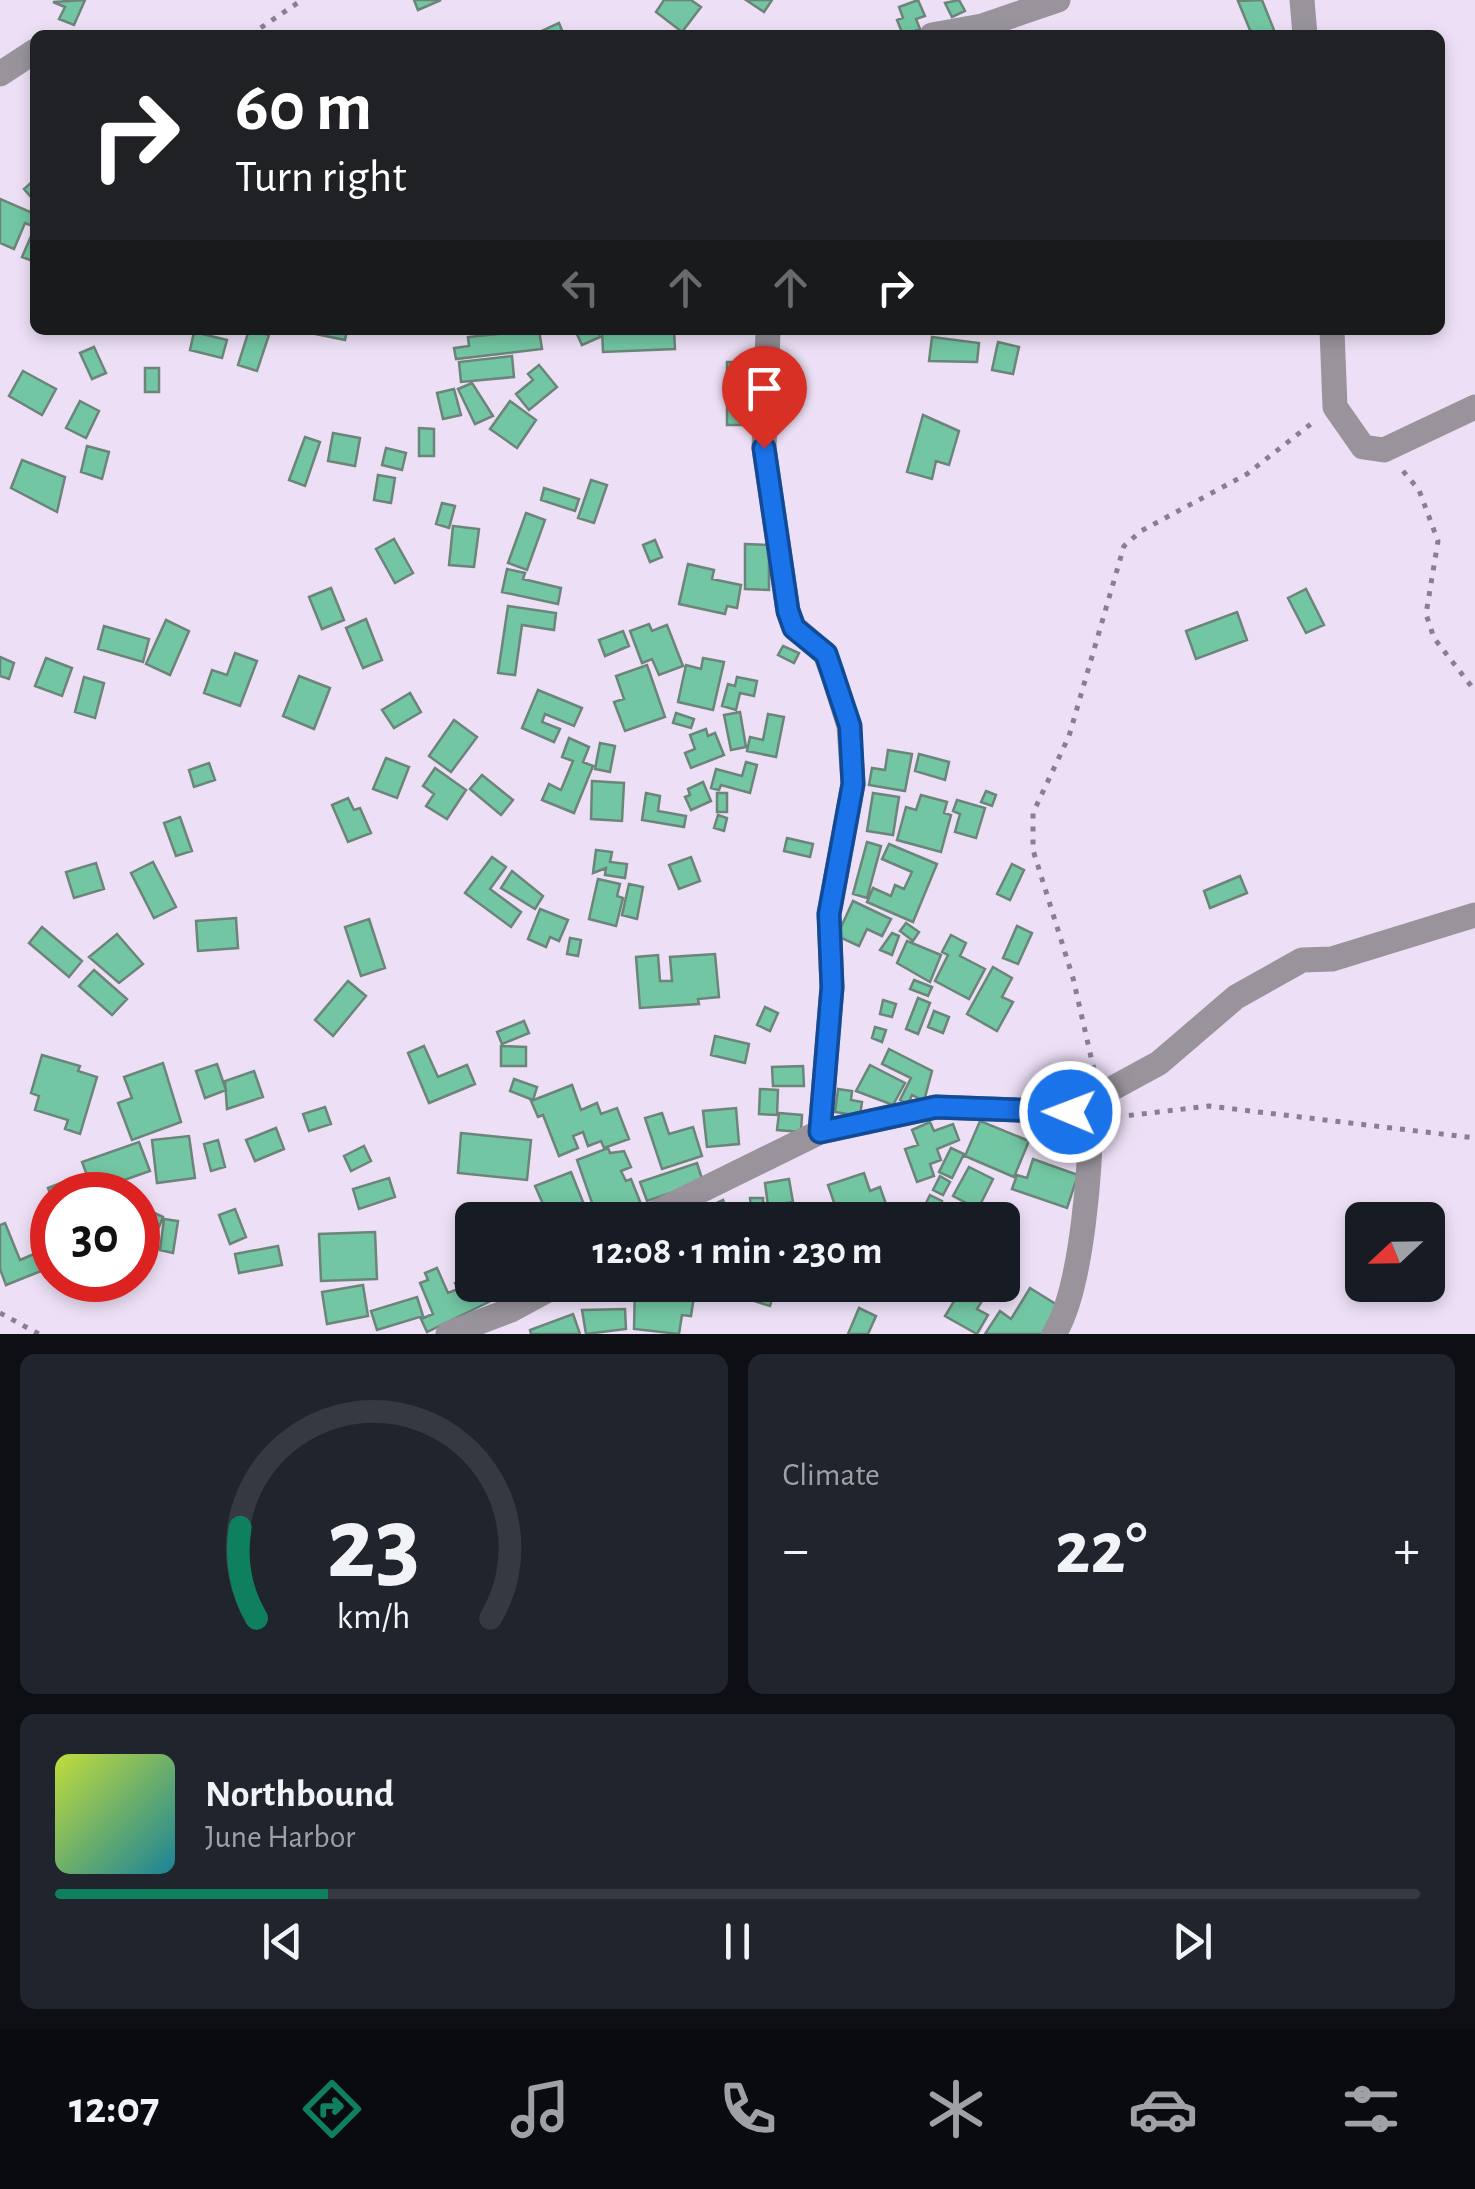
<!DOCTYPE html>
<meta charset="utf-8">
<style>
body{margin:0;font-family:"Alegreya Sans",sans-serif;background:#20242c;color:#f1f3f6;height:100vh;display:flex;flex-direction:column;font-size:38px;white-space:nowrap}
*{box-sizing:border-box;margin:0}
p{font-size:32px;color:#9ea1a6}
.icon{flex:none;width:55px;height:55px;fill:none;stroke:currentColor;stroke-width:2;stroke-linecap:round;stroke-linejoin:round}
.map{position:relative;height:1334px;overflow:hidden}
.drawer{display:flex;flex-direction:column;gap:20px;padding:20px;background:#0d0f14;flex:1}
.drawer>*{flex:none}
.hud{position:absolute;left:30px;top:30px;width:1415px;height:305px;border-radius:15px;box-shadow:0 5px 15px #0003;background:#202124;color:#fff;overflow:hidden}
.needle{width:65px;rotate:248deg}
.tools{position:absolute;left:1345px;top:1202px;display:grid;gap:20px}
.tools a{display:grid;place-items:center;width:100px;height:100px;border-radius:15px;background:#171b24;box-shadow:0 5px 15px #0003;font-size:50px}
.speed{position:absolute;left:30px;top:1172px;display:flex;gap:20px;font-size:50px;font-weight:700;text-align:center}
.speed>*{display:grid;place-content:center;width:130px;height:130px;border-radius:50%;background:#171b24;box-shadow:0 5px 15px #0003;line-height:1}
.speed .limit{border:15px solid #d22;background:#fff;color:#111}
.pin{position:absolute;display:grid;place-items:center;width:85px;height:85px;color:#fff;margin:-102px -42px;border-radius:50% 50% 50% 0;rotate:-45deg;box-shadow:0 0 10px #0007}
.pin .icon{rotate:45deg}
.me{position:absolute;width:110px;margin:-55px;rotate:271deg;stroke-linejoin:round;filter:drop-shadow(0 0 8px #0008)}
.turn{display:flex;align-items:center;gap:35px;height:210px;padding:0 40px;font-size:45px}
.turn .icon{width:130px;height:130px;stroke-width:2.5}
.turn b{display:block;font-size:70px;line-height:85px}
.lanes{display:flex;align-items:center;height:95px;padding:0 40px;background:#0003;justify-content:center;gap:50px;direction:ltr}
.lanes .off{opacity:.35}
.big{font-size:75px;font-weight:600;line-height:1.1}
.drawer .card{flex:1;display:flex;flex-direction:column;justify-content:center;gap:15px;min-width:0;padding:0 35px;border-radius:15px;background:#20242c}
.drawer .dial{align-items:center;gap:0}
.dial svg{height:260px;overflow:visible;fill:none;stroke:#363941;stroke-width:7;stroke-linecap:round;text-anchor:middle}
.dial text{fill:#f1f3f6;stroke:none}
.song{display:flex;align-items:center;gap:30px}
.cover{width:120px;height:120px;border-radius:15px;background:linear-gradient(135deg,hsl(70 70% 55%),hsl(190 70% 35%))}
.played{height:10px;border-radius:5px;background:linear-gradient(90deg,#0e805e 20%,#363941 20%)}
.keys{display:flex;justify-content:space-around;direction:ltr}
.heat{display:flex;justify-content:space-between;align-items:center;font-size:55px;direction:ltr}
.drawer .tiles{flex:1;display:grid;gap:20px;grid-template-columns:1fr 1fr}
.card:last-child{grid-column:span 2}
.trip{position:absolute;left:455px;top:1202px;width:565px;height:100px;border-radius:15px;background:#171b24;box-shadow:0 5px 15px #0003;font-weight:600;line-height:100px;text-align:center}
.tabs{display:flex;height:160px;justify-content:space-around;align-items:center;background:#090b0e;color:#9ea1a6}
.tabs .icon{width:70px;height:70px}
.tabs .current{color:#0e805e}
.tabs b{font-size:45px;color:#f1f3f6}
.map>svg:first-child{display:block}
.building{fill:#73c6a3;stroke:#6c8479;stroke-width:2.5}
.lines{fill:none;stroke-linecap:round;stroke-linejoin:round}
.path{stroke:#89808f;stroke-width:5;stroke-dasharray:5 8;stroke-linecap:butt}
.minor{stroke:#99939c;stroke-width:25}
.route-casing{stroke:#114b97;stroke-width:25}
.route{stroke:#1a73e8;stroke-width:18}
</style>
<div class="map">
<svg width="1475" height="1334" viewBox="0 0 1475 1334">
<rect width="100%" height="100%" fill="#ede0f6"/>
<!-- building -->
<path class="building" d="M85 0 74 25 59 19 65 7 53 2Z
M414 0H441L418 10Z
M664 0H691L701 7 682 32 656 12Z
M746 0H772L764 12Z
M918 0 925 16 916 19 920 29 903 35 897 20 903 18 899 7Z
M959 0 965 11 952 17 945 3Z
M1262 0 1276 35H1252L1238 1Z
M559 23 564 35H538L537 33Z
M35 179V194L31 197 24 189Z
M0 199 35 214V262L22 257 35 227 25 223 14 249 0 243Z
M249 330 269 335 257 371 238 365Z
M296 330H347L345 340Z
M539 330 542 349 456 359 454 348 469 346 468 337Z
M575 330H597L600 337 582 345Z
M602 330H674L675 349 603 352Z
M194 332 227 340 222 358 190 350Z
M932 337 979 343 977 362 929 361Z
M998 342 1019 347 1013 374 992 370Z
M94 347 106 373 92 379 80 353Z
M512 356 514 377 461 382 459 362Z
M727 362H753L754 425H727Z
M539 365 557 387 529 410 516 394 533 380 528 374Z
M145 368H159V392H145Z
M23 371 56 389 42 415 9 396Z
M472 383 493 416 475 424 458 389Z
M454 389 461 415 443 419 437 393Z
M80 401 99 411 86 438 66 428Z
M510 401 536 420 517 448 490 429Z
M923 415 959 431 949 465 936 461 932 479 907 472Z
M419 428 434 429V456H419Z
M333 433 360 438 355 466 328 461Z
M305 437 320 442 305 486 289 480Z
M87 446 109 452 102 479 81 472Z
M386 448 406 453 402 470 382 465Z
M22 460 65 477 57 512 11 488Z
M378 475 395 478 391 503 374 500Z
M591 480 607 485 594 523 578 518Z
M544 488 579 499 575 511 541 500Z
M442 503 455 506 449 528 436 524Z
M526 513 545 520 527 570 508 563Z
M453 526 479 529 474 567 449 565Z
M394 539 413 573 395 583 376 549Z
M655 540 662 557 650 562 643 545Z
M745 544 769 545V590L745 589Z
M688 564 714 570 712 579 741 585 737 608 727 606 725 614 679 604Z
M507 569 525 573 523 579 561 588 558 604 502 592Z
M331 588 344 620 322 629 309 597Z
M1306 589 1324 625 1306 633 1288 598Z
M508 606 556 613 554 630 522 625 515 675 498 673Z
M1237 612 1247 640 1196 659 1186 631Z
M366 619 382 660 363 668 346 628Z
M166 620 189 631 170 675 146 664Z
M649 624 652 631 667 625 683 666 659 675 652 659 642 663 630 631Z
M104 626 149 639 143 662 98 649Z
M623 631 629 646 605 656 599 640Z
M783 646 799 653 794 663 778 655Z
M235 653 257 661 240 706 204 693 212 670 227 675Z
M0 657 14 663 9 679 0 676Z
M46 658 72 668 62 696 35 686Z
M703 658 724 662 713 710 678 702 686 665 701 669Z
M647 665 665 717 625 731 614 702 624 699 616 676Z
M299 676 330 688 314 729 283 716Z
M84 677 104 683 95 718 75 712Z
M737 677 757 681 754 696 740 693 736 710 722 706 728 684 735 686Z
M538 690 582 708 574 726 545 714 542 722 560 729 554 742 522 728Z
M410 693 421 712 394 728 382 710Z
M740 712 746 747 731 750 724 715Z
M676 713 694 719 691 728 673 723Z
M768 714 784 717 776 757 747 751 750 737 763 740Z
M454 720 477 737 451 772 429 756Z
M706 729 708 736 715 733 724 755 691 768 685 753 695 749 690 735Z
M569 738 589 747 583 762 593 766 574 813 542 800 549 784 561 790 573 761 562 757Z
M600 743 615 746 610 772 595 769Z
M888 750 912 754 905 791 869 785 872 768 885 770Z
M919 754 949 762 945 780 915 771Z
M386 758 409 767 397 798 373 789Z
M746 762 757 765 750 793 721 785 719 790 711 788 716 769 742 776Z
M209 763 215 780 194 787 189 770Z
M435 768 466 790 447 819 426 806 434 794 423 786Z
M482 775 513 800 501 815 470 789Z
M592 781 624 783 622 821 591 819Z
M703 782 711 801 691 810 685 797 690 795 688 789Z
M986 791 996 795 992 806 981 802Z
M646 793 660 796 658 811 686 816 684 827 642 820Z
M717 793H727V812H717Z
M873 793 899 797 893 835 867 831Z
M921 795 947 802 944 813 951 815 941 852 897 840 906 807 916 810Z
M348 798 354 810 360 808 371 833 348 842 332 805Z
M957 800 985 808 976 838 955 832 960 814 953 811Z
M718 815 727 818 724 831 714 828Z
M180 817 192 851 176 856 164 823Z
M787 838 813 844 810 857 784 851Z
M867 842 881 846 867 898 853 894Z
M889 844 937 864 913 922 867 902 873 888 891 896 895 885 904 889 912 872 882 859Z
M596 850 612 852 610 862 627 864 625 878 605 875 606 868 593 873Z
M492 857 506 867 490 889 521 912 511 927 465 893Z
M691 857 700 881 679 889 669 865Z
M153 862 176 907 154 918 131 873Z
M96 863 104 889 74 898 66 872Z
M1012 864 1024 870 1010 900 997 894Z
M512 871 543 896 535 909 501 888Z
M1240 876 1247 893 1210 908 1204 891Z
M598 879 620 884 617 896 623 898 616 926 589 919Z
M629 884 643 887 637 919 622 915Z
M853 901 891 919 882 936 867 929 859 946 837 936Z
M540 909 568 920 559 941 550 937 546 947 528 939Z
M236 918 238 948 198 951 196 921Z
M369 919 385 968 361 976 345 927Z
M906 923 919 932 913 941 900 931Z
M1017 926 1032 933 1018 964 1003 958Z
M42 927 82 961 69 977 29 943Z
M892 933 899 936 892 955 880 950Z
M117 934 143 964 119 983 89 957Z
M951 935 966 943 960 956 985 969 969 999 935 981 948 955 942 952Z
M570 938 581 940 578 956 567 954Z
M907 941 941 955 930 982 897 963Z
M715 954 719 997 698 999 699 1004 640 1008 636 957 658 955 660 981H672L670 957Z
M993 967 1012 978 1002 997 1013 1002 997 1031 967 1014Z
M94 970 127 999 112 1015 79 986Z
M914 980 932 987 928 996 910 989Z
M348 981 366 996 333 1036 315 1020Z
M918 998 930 1003 918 1034 906 1029Z
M883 1000 896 1004 892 1017 880 1014Z
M765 1007 778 1013 770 1031 757 1025Z
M934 1011 949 1017 943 1033 928 1027Z
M524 1021 529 1033 502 1044 497 1032Z
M875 1027 886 1030 882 1042 872 1038Z
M715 1036 749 1044 745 1063 711 1055Z
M424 1046 438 1077 467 1065 475 1084 429 1103 408 1053Z
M501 1046 526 1047V1066H501Z
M889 1049 932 1071 924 1101 912 1095 908 1104 900 1100 911 1078 882 1064Z
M42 1055 80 1066 78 1071 97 1077 80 1134 65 1129 68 1120 35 1110 39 1096 31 1093Z
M163 1063 181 1122 132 1140 118 1103 132 1098 124 1077Z
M217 1064 226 1090 205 1098 196 1071Z
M870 1065 905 1083 893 1105 856 1091Z
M803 1066 804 1086H773L772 1067Z
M254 1071 263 1097 227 1109 225 1081Z
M514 1079 537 1087 533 1100 510 1091Z
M572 1085 581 1110 597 1103 601 1114 617 1108 629 1139 604 1148 601 1141 588 1146 583 1132 573 1136 578 1148 559 1156 543 1115 538 1117 531 1101Z
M760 1089 778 1090 777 1115 759 1114Z
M838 1089 852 1091 851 1100 862 1102 860 1116 835 1112Z
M325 1107 331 1124 309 1131 303 1114Z
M736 1108 739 1144 707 1147 703 1111Z
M662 1113 669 1134 693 1127 702 1156 662 1169 645 1118Z
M779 1113 802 1115 801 1132 777 1130Z
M980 1121 1029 1141 1014 1177 965 1156Z
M930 1122 934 1131 953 1124 959 1140 937 1149 941 1160 930 1164 934 1176 917 1182 905 1149 918 1145 912 1130Z
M276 1128 284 1149 255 1161 246 1140Z
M461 1133 531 1140 527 1180 458 1173Z
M189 1136 195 1178 157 1183 152 1140Z
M218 1140 225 1167 211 1171 204 1144Z
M139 1142 150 1171 93 1191 82 1162Z
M364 1146 371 1161 351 1171 344 1156Z
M608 1148 610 1153 624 1151 631 1167 621 1171 626 1181 631 1179 641 1204 598 1220 577 1160Z
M951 1148 964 1154 952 1178 939 1172Z
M1033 1159 1078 1175 1067 1208 1012 1189 1017 1175 1027 1178Z
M697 1163 703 1182 647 1201 640 1182Z
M969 1167 993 1179 978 1209 953 1196Z
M571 1172 585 1207 580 1208 585 1220H528L524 1211 543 1204 535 1186Z
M864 1173 870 1191 880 1187 887 1207 872 1213 875 1220H861L859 1215 840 1220 828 1185Z
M78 1176 84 1191 52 1195V1199L48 1188Z
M940 1176 950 1182 943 1195 933 1190Z
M389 1178 395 1197 359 1209 353 1189Z
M789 1179 793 1202 768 1206 765 1183Z
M930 1195 942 1201 933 1220H918Z
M750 1198H763L764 1220H752Z
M723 1200 728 1215 715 1220H681Z
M947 1205 967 1216 965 1220H939Z
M235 1209 246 1237 230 1244 219 1215Z
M148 1210 163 1217 159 1227 143 1219Z
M889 1212 915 1217V1220H887Z
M164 1219 178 1221 173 1253 160 1250Z
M5 1223 20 1260 34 1254 41 1271 6 1285 0 1269V1225Z
M375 1232 377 1279 321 1281 319 1234Z
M278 1246 282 1265 239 1273 235 1254Z
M472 1266V1285H492L497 1298 427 1332 421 1319 433 1314 420 1283 428 1280 425 1273 437 1268 448 1293 458 1289 455 1283 467 1277 464 1270Z
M363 1285 368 1316 327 1324 322 1292Z
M635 1285H715L713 1299 694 1296 691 1316 682 1315 679 1334 634 1329Z
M755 1285 775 1289 770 1306 751 1300Z
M964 1285 989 1290 977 1309 988 1315 977 1334 945 1316Z
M1030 1288 1062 1308 1046 1334H985L1000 1311 1011 1319Z
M417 1297 423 1316 377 1330 371 1311Z
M859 1308 876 1316 868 1334H848Z
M625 1309 626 1329 586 1334 582 1310Z
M573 1314 580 1334H531L530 1330Z"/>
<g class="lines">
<!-- path -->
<path class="path" d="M250 35 302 0
M1403 471 1419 490 1438 541 1426 614 1434 638 1475 691
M1094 1070 1073 978 1033 850V813L1069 736 1124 546 1141 531 1247 474 1316 420
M1116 1117 1209 1106 1475 1138
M0 1313 39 1334"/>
<!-- minor -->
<path class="minor" d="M1302 0 1305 35
M932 35 982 26 1058 0
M0 74 35 51
M768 330 764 448 788 611 794 627 825 654 832 672 849 726 853 784 829 914 832 987 820 1132
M1332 330 1335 407 1363 447 1384 450 1475 407
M641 1220 820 1132 936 1107 1069 1112 1159 1063 1236 997 1302 960 1332 959 1475 915
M448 1334 511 1310 557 1285
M1054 1334C1083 1289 1092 1156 1090 1101"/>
</g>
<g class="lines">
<defs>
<path id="route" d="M764 448 788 611 794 628 826 654 850 726 853 784 829 914 832 987 820 1132 936 1107 1070 1112"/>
</defs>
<!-- route casing -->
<use href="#route" class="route-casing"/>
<!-- route -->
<use href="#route" class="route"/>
</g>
</svg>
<div class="tools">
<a><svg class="needle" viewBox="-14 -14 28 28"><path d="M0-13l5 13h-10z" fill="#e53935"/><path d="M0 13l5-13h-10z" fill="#9ea1a6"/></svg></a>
</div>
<div class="speed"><div class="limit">30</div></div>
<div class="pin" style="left:764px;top:448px;background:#d93025"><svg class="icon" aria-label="arrive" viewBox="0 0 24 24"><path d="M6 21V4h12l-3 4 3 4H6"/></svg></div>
<svg class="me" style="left:1070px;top:1112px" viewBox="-20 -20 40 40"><circle r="17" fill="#1a73e8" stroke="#fff" stroke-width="3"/><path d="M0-11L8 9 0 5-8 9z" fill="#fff"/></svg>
<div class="trip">12:08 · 1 min · 230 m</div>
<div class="hud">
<div class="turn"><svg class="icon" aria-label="right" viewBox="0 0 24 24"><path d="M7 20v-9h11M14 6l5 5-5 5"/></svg><div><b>60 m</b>Turn right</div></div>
<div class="lanes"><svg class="icon off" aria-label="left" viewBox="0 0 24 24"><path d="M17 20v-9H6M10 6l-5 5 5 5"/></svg><svg class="icon off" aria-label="ahead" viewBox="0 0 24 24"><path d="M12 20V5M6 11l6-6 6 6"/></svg><svg class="icon off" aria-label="ahead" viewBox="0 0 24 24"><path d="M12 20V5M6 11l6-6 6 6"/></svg><svg class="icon" aria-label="right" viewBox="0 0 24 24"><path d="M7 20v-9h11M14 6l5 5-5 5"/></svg></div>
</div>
</div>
<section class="drawer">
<div class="tiles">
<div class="card dial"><svg viewBox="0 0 100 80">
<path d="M14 69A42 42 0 1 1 86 69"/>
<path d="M14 69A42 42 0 0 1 9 41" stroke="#0e805e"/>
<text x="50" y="56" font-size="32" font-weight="700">23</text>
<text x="50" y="72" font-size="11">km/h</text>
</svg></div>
<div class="card"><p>Climate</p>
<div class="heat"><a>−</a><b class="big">22°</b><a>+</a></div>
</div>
<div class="card">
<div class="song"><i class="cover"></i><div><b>Northbound</b><p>June Harbor</p></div></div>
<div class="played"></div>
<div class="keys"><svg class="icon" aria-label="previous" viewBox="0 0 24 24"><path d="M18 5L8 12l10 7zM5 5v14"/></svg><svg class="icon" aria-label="pause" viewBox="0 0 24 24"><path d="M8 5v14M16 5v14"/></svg><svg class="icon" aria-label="next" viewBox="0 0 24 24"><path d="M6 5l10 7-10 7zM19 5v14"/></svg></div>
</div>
</div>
</section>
<nav class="tabs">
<b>12:07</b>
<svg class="icon current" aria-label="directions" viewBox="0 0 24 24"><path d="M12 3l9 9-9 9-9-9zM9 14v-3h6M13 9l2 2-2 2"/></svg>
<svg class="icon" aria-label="music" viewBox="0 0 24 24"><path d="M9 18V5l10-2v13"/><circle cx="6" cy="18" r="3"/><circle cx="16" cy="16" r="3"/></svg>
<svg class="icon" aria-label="phone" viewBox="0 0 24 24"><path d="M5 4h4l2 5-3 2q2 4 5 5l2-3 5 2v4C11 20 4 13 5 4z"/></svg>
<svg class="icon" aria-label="climate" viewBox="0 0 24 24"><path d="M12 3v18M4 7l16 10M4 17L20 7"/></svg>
<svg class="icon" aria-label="car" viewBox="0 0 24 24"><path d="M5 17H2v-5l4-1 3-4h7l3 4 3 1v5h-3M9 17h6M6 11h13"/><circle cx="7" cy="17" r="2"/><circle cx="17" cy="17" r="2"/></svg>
<svg class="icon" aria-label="filters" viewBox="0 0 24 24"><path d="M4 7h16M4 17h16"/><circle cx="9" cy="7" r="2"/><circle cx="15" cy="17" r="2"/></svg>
</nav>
